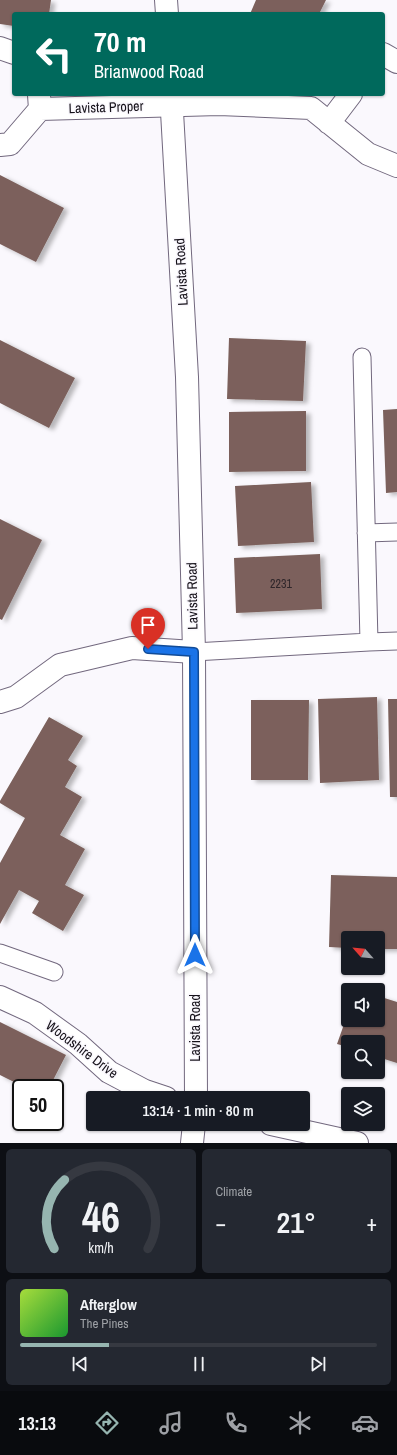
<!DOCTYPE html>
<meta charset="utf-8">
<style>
body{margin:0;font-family:"Archivo Narrow",sans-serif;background:#242831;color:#f1f3f6;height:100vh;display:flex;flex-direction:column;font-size:15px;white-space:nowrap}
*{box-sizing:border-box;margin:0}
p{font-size:13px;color:#9ea1a6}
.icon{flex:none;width:22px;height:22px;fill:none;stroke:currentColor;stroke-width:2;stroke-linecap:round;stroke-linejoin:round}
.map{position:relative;height:1143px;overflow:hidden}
.drawer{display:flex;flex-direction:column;gap:6px;padding:6px;background:#0d0f14;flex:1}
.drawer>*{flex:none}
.top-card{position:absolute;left:12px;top:12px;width:373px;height:84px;border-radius:4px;box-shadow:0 1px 3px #0004;background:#00695c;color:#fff;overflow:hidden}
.needle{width:26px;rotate:297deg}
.fabs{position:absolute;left:341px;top:931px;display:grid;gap:8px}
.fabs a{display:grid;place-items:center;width:44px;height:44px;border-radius:4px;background:#171b24;box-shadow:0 1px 3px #0004;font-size:20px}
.speed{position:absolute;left:12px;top:1079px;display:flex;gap:8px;font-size:20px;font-weight:700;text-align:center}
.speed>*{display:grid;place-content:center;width:52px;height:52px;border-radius:50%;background:#171b24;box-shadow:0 1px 3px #0004;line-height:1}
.speed .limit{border:2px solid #111;border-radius:6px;background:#fff;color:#111}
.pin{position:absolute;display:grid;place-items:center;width:34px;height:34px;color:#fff;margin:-41px -17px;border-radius:50% 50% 50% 0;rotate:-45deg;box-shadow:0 0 4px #0007}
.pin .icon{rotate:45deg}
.me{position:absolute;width:44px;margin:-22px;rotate:0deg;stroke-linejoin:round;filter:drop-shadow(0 0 3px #0008)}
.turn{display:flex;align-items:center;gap:14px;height:84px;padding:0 16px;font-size:18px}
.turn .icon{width:52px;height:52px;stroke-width:2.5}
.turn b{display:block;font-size:28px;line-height:34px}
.big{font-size:30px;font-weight:600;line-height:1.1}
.drawer .tile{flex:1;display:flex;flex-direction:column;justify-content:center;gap:6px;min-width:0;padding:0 14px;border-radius:6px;background:#242831}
.drawer .dial{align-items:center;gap:0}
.dial svg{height:104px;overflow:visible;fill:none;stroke:#363941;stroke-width:7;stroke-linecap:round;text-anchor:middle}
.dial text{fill:#f1f3f6;stroke:none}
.song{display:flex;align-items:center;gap:12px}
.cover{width:48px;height:48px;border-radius:6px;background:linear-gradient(135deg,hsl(80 70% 55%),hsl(130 70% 35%))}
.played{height:4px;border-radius:2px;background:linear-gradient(90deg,#96b5b0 25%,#363941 25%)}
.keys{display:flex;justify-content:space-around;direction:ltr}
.heat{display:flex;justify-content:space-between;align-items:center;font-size:22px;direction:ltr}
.drawer .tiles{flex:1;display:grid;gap:6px;grid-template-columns:1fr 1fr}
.tile:last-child{grid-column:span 2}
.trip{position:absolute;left:86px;top:1091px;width:224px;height:40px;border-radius:4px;background:#171b24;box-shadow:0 1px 3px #0004;font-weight:600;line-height:40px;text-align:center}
.dock{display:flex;height:64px;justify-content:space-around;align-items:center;background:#090b0e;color:#9ea1a6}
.dock .icon{width:28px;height:28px}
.dock .current{color:#96b5b0}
.dock b{font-size:18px;color:#f1f3f6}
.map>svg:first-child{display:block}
.building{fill:#7b615b;filter:url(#shadow)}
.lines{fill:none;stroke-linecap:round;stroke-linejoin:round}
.service-casing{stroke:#72687e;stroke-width:19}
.minor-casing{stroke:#72687e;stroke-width:24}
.secondary-casing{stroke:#72687e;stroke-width:24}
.service{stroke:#fff;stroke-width:17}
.minor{stroke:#fff;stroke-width:22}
.secondary{stroke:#fff;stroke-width:22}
.route-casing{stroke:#114b97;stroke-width:10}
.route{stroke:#1a73e8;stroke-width:7}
.labels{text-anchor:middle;stroke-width:3;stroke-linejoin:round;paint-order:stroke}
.number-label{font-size:12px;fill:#2f262a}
.street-label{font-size:14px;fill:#16121a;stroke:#faf8fd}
</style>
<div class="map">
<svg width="397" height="1143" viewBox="0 0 397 1143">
<defs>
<filter id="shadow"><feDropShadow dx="4.5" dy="2.5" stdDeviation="2" flood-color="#0004"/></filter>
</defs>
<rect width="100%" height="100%" fill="#faf8fd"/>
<!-- building -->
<path class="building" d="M0 0H51L49 14H14V26L0 24Z
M256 0H326L319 14H250Z
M0 175 64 208 36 262 0 244Z
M229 338 306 341 303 401 227 399Z
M0 340 75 378 49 428 0 403Z
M397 409V492L386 493 383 410Z
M306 411V471L229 472V412Z
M311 482 314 542 238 546 235 486Z
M0 519 42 540 2 620 0 619Z
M320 554 322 609 236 613 234 558Z
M377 697 379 780 320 783 318 699Z
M388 699H397V797H390Z
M251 700H309L308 780H251Z
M49 717 83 736 68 760 77 766 65 787 82 797 60 835 85 849 65 885 84 895 63 931 32 913 39 901 19 890 0 924V863L25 818 0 803V801Z
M331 875 397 877V949H378V938H348V948L329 947Z
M378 996 397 1002V1063L378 1057V1042H348V1047L337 1044 348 1013V1020H378Z
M0 1022 66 1055 49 1088H26L0 1075Z"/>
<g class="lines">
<defs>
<path id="service" d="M366 533 397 532
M369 642 397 641
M194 652 369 642 362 357
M0 953 54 972"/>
<path id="minor" d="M0 48 14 53
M383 54 397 62
M40 109 219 104 311 108 368 154 397 166
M329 123 351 94
M0 145 10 144 40 109 39 95
M0 702 16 697 60 665 132 648 194 652
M0 997 35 1013 78 1044 109 1072 145 1091 166 1098
M271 1124 357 1143"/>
<path id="secondary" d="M166 0 167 14
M171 94 187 377 194 652 196 1098
M192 1143 194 1124"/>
</defs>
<!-- service casing -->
<use href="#service" class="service-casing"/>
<!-- minor casing -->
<use href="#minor" class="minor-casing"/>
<!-- secondary casing -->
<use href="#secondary" class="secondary-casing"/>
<!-- service -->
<use href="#service" class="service"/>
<!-- minor -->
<use href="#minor" class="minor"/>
<!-- secondary -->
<use href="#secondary" class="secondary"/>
</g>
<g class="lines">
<defs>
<path id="route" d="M148 649 194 652 195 955"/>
</defs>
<!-- route casing -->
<use href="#route" class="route-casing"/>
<!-- route -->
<use href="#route" class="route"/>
</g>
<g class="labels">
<!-- number labels -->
<g class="number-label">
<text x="281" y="588">2231</text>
</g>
<!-- street labels -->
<g class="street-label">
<text transform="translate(106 107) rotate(-2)" y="5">Lavista Proper</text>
<text transform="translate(181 272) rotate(-93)" y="5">Lavista Road</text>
<text transform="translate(192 596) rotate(-91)" y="5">Lavista Road</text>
<text transform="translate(195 1028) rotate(-90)" y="5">Lavista Road</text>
<text transform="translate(82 1049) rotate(37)" y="5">Woodshire Drive</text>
</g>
</g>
</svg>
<div class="fabs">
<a><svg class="needle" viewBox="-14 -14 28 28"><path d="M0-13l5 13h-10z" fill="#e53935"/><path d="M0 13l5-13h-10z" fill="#9ea1a6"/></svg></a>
<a><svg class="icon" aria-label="sound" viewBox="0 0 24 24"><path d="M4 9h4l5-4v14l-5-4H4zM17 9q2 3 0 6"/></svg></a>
<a><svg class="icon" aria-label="search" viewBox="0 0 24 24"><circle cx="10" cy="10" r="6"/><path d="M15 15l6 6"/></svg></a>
<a><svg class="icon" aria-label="layers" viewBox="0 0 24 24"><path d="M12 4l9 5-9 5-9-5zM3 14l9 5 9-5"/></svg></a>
</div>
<div class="speed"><div class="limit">50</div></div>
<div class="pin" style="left:148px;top:649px;background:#d93025"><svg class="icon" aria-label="arrive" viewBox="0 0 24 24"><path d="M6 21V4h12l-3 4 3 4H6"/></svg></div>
<svg class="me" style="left:195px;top:955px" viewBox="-20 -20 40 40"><path d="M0-17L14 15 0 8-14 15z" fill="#1a73e8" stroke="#fff" stroke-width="4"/></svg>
<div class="trip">13:14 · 1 min · 80 m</div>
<div class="top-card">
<div class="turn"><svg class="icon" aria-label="left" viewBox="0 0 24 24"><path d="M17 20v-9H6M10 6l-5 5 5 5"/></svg><div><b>70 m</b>Brianwood Road</div></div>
</div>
</div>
<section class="drawer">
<div class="tiles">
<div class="tile dial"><svg viewBox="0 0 100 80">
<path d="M14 69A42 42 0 1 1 86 69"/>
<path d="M14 69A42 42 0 0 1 22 16" stroke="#96b5b0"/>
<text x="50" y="56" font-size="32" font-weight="700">46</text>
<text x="50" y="72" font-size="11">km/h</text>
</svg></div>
<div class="tile"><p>Climate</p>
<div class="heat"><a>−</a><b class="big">21°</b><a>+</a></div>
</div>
<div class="tile">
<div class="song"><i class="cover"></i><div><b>Afterglow</b><p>The Pines</p></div></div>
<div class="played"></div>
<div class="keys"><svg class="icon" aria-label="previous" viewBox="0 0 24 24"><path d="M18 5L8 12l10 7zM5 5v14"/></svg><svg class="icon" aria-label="pause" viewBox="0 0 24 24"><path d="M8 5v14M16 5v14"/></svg><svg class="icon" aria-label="next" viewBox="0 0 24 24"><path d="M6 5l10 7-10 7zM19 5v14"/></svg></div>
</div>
</div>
</section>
<nav class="dock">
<b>13:13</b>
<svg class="icon current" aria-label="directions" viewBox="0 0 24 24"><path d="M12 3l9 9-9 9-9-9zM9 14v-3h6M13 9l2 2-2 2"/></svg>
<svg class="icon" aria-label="music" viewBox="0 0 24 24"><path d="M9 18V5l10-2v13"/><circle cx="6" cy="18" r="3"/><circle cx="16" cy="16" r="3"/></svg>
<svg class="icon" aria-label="phone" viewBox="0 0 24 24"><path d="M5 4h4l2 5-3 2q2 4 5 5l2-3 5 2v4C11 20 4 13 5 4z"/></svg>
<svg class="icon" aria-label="climate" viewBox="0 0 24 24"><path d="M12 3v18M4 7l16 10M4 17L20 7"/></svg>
<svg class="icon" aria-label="car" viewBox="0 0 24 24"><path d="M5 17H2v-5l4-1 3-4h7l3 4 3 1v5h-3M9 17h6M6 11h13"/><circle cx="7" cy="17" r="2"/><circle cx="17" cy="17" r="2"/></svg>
</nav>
